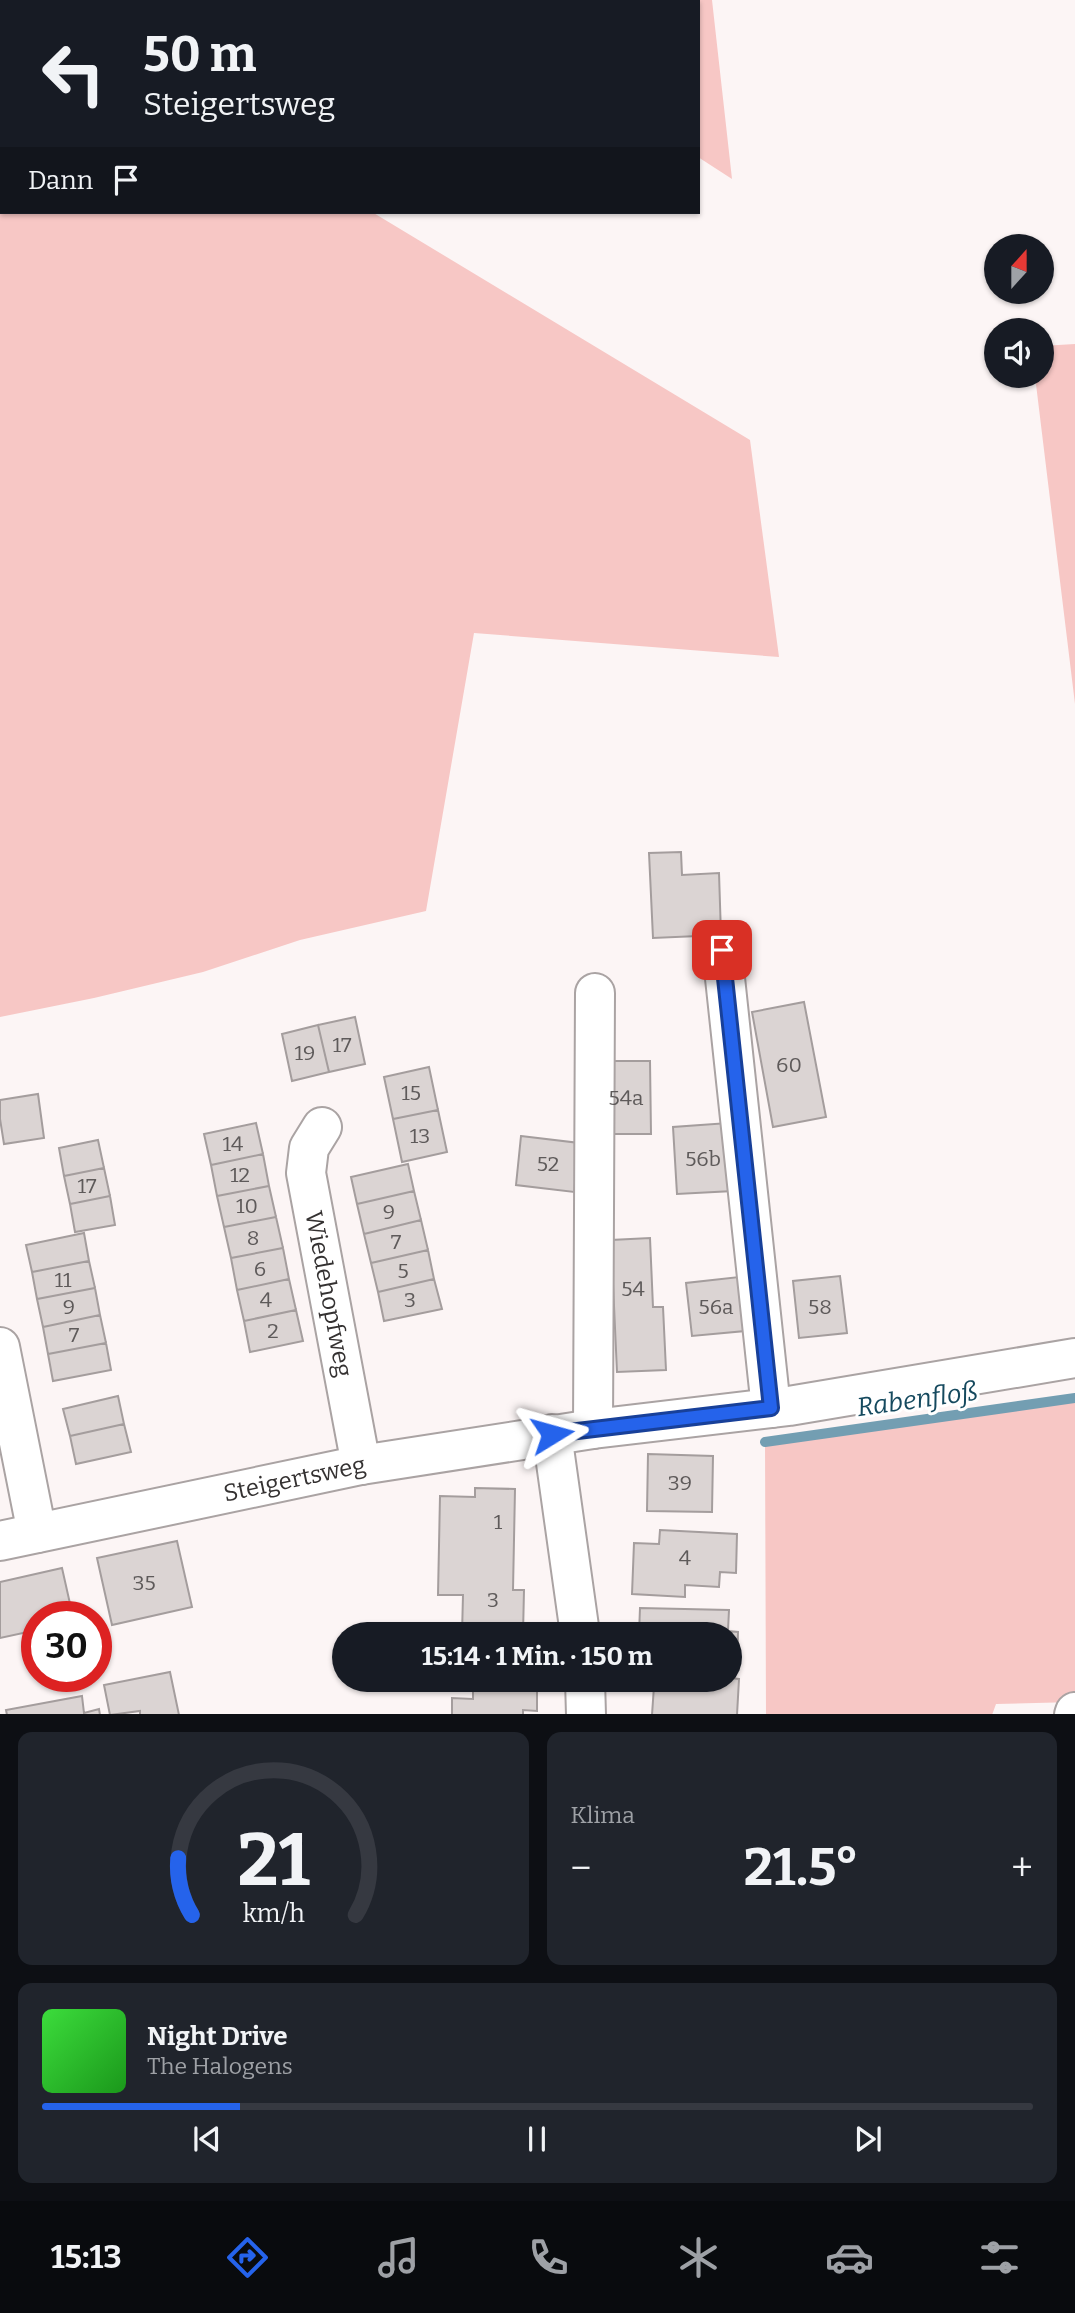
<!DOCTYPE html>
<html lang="de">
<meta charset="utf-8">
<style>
body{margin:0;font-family:Bitter,serif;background:#20242c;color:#f1f3f6;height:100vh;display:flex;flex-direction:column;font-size:26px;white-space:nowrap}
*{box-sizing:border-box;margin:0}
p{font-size:23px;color:#9ea1a6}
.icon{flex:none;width:38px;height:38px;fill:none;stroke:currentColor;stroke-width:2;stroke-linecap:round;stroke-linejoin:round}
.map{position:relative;height:1714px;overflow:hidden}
.side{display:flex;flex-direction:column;gap:18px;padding:18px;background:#0d0f14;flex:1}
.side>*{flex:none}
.banner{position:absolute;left:0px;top:0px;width:700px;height:214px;box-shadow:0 2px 5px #0004;background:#171b24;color:#f1f3f6;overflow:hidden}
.needle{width:46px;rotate:21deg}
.buttons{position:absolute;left:984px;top:234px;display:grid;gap:14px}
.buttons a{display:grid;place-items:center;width:70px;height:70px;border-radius:50%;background:#171b24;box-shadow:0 2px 5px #0004;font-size:35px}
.speed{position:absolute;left:21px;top:1601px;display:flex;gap:14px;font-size:35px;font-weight:700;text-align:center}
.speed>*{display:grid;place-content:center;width:91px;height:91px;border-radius:50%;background:#171b24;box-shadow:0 2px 5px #0004;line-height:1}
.speed .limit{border:10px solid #d22;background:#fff;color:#111}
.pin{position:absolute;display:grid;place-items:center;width:60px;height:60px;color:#fff;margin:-30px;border-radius:14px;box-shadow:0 4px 10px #0006}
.me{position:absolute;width:77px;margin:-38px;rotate:82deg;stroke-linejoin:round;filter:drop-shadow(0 0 5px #0008)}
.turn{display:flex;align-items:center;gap:24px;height:147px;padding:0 28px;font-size:32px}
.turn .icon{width:91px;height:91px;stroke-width:2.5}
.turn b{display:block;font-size:49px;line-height:60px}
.then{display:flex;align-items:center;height:66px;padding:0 28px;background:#0003;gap:14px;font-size:26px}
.big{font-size:52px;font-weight:700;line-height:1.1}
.side .card{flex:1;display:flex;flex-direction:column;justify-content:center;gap:10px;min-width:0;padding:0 24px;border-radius:14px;background:#20242c}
.side .dial{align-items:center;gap:0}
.dial svg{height:182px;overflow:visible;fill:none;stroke:#363941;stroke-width:7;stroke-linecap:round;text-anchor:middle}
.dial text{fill:#f1f3f6;stroke:none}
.song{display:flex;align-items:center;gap:21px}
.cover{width:84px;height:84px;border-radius:10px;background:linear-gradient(135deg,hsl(120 70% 55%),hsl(120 70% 35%))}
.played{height:7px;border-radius:4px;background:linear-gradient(90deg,#2563eb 20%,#363941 20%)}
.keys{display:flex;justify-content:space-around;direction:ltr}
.heat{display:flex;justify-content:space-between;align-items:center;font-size:38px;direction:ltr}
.side .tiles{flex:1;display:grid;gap:18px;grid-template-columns:1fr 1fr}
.card:last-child{grid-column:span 2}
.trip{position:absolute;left:332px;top:1622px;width:410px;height:70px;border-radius:35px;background:#171b24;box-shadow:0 2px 5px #0004;font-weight:700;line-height:70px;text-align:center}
.dock{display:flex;height:112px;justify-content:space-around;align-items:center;background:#090b0e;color:#9ea1a6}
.dock .icon{width:49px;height:49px}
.dock .current{color:#2563eb}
.dock b{font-size:32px;color:#f1f3f6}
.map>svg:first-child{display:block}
.green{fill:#f7c7c5}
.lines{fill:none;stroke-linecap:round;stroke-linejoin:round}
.stream{stroke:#739eb2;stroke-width:10}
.building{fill:#dbd4d3;stroke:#a49d9d;stroke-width:2}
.minor-casing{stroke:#aaa3a3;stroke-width:42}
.minor{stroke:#fff;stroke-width:38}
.route-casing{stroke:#184099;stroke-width:18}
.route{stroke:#2563eb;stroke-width:12}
.labels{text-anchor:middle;stroke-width:6;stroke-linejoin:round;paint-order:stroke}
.number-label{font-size:21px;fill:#5e5a5a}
.street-label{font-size:24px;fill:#343131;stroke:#fff}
.water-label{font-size:26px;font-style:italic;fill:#15495e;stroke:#fff}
</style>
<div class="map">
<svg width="1075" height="1715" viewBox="0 0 1075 1715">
<rect width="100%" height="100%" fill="#fcf5f5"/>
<!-- green -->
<path class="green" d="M37 0H265L264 2H36Z
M457 0H712L732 179 698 157V2H460Z
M2 84V212H372L750 440 779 657 474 633 426 911 300 940 203 972 94 998 0 1017V88Z
M1075 344V704L1035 376H1041V346Z
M1075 1398V1702L996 1704 992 1715 766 1714 765 1442Z"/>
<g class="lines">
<!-- stream -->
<path class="stream" d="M765 1442 1075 1398"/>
</g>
<!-- building -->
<path class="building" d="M681 852 682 875 719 873 721 935 653 938 649 853Z
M804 1002 826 1117 773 1127 752 1012Z
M355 1017 365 1064 329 1072 318 1025Z
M318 1025 329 1072 292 1081 282 1034Z
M602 1061H650L651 1134H602Z
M429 1067 438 1110 393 1119 384 1077Z
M38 1094 44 1138 4 1144 0 1119V1100Z
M438 1110 447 1152 402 1162 393 1119Z
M256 1123 263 1154 211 1165 204 1134Z
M728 1123 733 1191 677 1194 673 1127Z
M521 1136 579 1143 574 1192 516 1185Z
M98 1140 104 1168 64 1176 59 1148Z
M263 1154 269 1186 217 1196 211 1165Z
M408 1164 414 1191 357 1204 351 1177Z
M104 1168 110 1196 70 1204 64 1176Z
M269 1186 276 1217 224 1227 217 1196Z
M414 1191 421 1220 364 1234 357 1204Z
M110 1196 115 1225 75 1232 70 1204Z
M276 1217 283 1248 231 1258 224 1227Z
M421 1220 428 1250 371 1263 364 1234Z
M84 1233 89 1261 32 1272 26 1245Z
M650 1238 653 1307H663L666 1370 617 1372 611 1240Z
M283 1248 289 1279 237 1290 231 1258Z
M428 1250 434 1279 378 1292 371 1263Z
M89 1261 95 1288 37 1299 32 1272Z
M840 1276 847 1333 799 1338 793 1281Z
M739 1277 745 1331 692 1336 686 1283Z
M289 1279 296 1310 244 1321 237 1290Z
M434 1279 442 1309 384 1321 378 1292Z
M95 1288 100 1315 43 1327 37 1299Z
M296 1310 303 1341 250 1352 244 1321Z
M100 1315 106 1343 48 1354 43 1327Z
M106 1343 111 1370 53 1381 48 1354Z
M118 1396 124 1424 70 1436 63 1409Z
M124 1424 131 1452 76 1464 70 1436Z
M648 1454 713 1456 712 1512 647 1511Z
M475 1488 515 1489 513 1590H524L523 1634H462L463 1595H438L440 1496 475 1497Z
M660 1530 737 1534 736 1573 720 1572 719 1587 685 1585V1597L632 1594 634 1543 659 1544Z
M177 1541 192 1607 112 1625 97 1558Z
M62 1568 73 1617H37V1630L0 1638V1582Z
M640 1608 729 1610 728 1631 738 1632 737 1672H730V1634H639Z
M170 1672 179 1715H140V1711L110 1715 104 1685Z
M730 1678 739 1679 737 1715H652L654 1686 700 1689V1680H730Z
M473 1680H537V1711L523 1710V1715H452V1698L473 1699Z
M82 1696 84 1713 99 1709 100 1715H7L6 1710Z"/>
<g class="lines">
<defs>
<g id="minor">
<path d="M722 950 771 1408"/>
<path id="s1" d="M322 1127 309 1148 306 1173 361 1465"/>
<path d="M0 1347 37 1533"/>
<path d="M593 1429 595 993"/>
<path d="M552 1434 580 1634"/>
<path id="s2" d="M0 1541 361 1465 593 1429 789 1406 1075 1358"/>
<path d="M585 1680 586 1715"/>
<path d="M1074 1715 1075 1712"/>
</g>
</defs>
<!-- minor casing -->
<use href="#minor" class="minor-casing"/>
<!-- minor -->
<use href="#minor" class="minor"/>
</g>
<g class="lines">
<defs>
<path id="route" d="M552 1434 771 1408 722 950"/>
</defs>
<!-- route casing -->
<use href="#route" class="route-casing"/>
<!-- route -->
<use href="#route" class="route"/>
</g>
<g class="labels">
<!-- number labels -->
<g class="number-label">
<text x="342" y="1052">17</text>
<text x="305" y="1060">19</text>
<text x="789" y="1072">60</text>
<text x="411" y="1100">15</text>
<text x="626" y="1105">54a</text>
<text x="420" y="1143">13</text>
<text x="233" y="1151">14</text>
<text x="703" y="1166">56b</text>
<text x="548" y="1171">52</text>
<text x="240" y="1182">12</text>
<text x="87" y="1193">17</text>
<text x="247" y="1213">10</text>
<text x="389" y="1219">9</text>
<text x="253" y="1245">8</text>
<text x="396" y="1249">7</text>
<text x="260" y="1276">6</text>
<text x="403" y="1278">5</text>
<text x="63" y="1287">11</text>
<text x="633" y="1296">54</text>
<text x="266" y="1307">4</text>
<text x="410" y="1307">3</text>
<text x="69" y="1314">9</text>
<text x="716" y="1314">56a</text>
<text x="820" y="1314">58</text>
<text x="273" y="1338">2</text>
<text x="74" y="1342">7</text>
<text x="680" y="1490">39</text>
<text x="498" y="1529">1</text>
<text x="685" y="1565">4</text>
<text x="144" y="1590">35</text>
<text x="493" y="1607">3</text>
</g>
<!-- street labels -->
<g class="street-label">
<text dy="8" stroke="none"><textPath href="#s1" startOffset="173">Wiedehopfweg</textPath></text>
<text dy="8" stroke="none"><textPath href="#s2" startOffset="301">Steigertsweg</textPath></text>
</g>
<!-- water labels -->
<g class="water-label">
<text transform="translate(917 1399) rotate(-8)" y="9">Rabenfloß</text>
</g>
</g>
</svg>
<div class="buttons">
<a><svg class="needle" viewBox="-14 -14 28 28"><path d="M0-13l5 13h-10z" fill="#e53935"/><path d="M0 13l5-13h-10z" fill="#9ea1a6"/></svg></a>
<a><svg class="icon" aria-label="sound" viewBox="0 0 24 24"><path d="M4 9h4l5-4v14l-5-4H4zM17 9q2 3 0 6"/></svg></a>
</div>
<div class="speed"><div class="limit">30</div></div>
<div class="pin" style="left:722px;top:950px;background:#d93025"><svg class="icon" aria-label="arrive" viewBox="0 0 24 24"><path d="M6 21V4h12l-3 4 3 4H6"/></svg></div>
<svg class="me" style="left:552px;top:1434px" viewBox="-20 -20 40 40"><path d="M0-17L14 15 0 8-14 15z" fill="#2563eb" stroke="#fff" stroke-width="4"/></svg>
<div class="trip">15:14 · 1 Min. · 150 m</div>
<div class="banner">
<div class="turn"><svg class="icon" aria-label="left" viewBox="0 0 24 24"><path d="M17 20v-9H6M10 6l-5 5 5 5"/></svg><div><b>50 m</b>Steigertsweg</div></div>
<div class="then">Dann<svg class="icon" aria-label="arrive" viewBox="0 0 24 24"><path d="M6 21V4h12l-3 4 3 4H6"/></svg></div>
</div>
</div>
<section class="side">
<div class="tiles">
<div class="card dial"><svg viewBox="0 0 100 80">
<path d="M14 69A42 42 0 1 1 86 69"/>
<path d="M14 69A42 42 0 0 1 8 44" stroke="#2563eb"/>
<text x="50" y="56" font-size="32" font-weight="700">21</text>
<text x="50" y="72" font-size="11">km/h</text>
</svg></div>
<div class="card"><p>Klima</p>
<div class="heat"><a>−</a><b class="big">21.5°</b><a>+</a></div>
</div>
<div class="card">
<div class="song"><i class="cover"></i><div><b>Night Drive</b><p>The Halogens</p></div></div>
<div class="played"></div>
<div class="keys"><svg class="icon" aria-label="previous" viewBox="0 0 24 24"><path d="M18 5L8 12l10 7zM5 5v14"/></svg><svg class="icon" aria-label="pause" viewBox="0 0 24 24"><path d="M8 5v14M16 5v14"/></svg><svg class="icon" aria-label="next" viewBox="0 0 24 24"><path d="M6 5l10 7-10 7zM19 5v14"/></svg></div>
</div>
</div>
</section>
<nav class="dock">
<b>15:13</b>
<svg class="icon current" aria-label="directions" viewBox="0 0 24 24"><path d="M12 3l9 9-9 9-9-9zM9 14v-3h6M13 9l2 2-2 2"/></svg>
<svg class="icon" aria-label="music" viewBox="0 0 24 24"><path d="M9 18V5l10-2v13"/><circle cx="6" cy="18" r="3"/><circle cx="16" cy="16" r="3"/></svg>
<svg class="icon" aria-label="phone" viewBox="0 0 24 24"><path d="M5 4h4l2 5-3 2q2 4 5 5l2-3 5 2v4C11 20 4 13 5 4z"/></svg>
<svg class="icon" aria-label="climate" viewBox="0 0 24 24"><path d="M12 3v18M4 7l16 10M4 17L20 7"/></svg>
<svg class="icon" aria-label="car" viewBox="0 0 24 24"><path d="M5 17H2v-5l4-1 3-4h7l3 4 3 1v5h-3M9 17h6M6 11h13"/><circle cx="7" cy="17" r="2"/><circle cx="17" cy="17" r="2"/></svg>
<svg class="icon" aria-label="filters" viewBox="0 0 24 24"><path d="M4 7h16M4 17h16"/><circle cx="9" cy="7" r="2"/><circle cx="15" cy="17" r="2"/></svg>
</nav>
